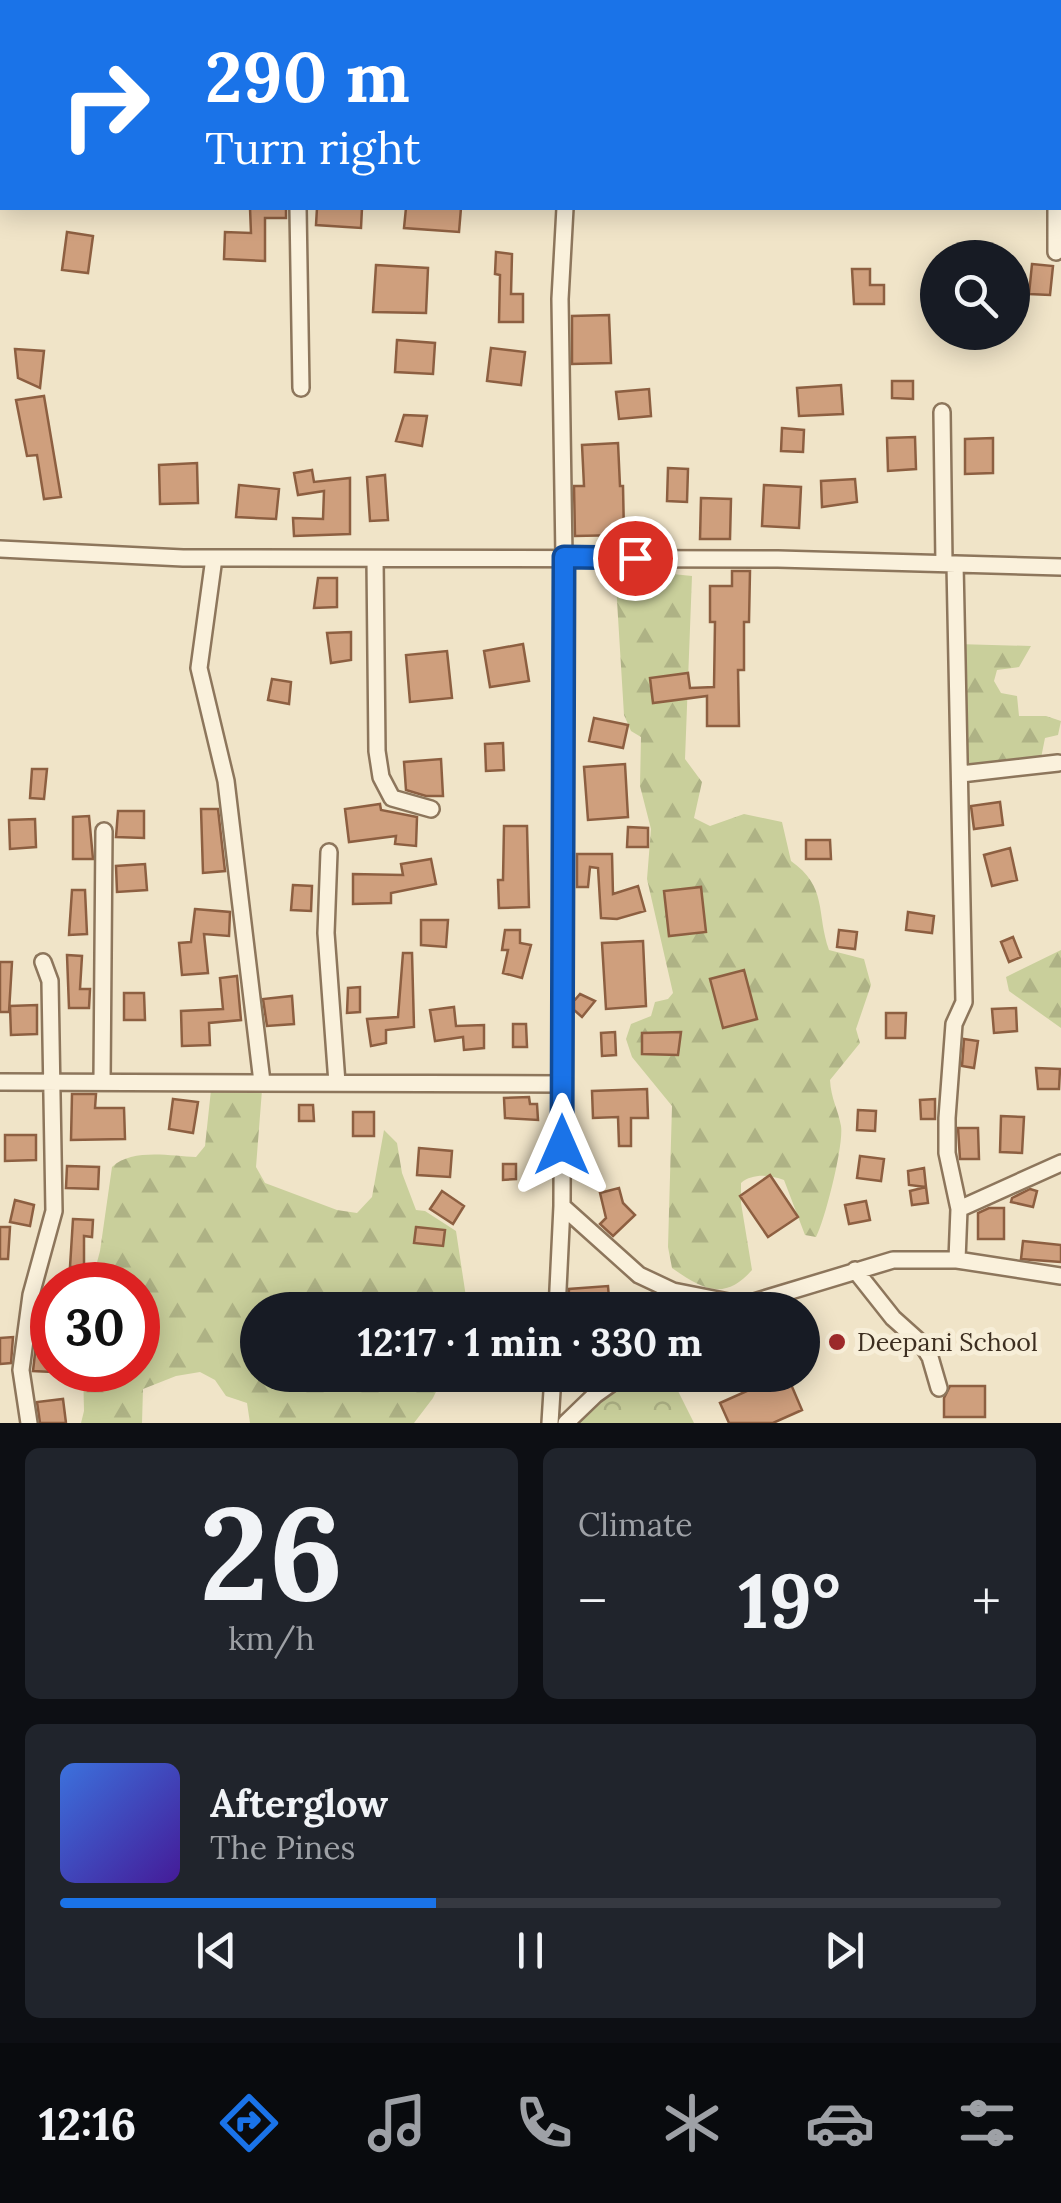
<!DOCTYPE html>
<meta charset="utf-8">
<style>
body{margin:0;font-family:Lora,serif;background:#20242c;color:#f1f3f6;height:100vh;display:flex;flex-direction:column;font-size:38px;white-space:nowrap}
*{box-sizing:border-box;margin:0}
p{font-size:32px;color:#9ea1a6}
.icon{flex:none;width:55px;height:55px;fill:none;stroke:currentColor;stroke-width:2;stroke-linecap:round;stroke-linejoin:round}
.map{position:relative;height:1423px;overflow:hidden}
.sheet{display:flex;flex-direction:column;gap:25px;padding:25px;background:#0d0f14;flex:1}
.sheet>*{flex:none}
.top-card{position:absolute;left:0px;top:0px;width:1062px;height:210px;box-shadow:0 5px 25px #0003;background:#1a73e8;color:#fff;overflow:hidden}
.tools{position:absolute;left:920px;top:240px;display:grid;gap:20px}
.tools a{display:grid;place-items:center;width:110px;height:110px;border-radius:50%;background:#171b24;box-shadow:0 5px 25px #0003;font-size:50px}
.speed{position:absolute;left:30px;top:1262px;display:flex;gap:20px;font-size:50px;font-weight:700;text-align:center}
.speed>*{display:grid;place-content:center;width:130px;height:130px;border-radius:50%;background:#171b24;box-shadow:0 5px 25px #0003;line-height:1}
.speed .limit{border:15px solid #d22;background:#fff;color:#111}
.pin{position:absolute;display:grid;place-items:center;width:85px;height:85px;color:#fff;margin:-42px;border:5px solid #fff;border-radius:50%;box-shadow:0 2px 10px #0007}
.me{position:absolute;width:110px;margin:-55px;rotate:0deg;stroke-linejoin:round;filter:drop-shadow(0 0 8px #0008)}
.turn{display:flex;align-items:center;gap:35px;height:210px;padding:0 40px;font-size:45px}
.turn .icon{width:130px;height:130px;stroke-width:2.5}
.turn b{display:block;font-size:70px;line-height:85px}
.big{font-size:75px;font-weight:700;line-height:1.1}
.sheet .widget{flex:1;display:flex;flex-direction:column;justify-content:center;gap:15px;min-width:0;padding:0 35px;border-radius:15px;background:#20242c}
.sheet .dial{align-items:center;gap:0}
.dial b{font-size:130px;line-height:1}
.song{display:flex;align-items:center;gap:30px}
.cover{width:120px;height:120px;border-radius:15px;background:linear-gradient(135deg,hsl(220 70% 55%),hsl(260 70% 35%))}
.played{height:10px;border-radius:5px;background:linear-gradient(90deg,#1a73e8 40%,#363941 40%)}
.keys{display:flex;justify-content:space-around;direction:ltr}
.heat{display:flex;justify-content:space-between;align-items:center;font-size:55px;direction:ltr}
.sheet .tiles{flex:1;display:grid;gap:25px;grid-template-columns:1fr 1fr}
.widget:last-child{grid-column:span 2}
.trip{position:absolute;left:240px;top:1292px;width:580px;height:100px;border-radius:50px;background:#171b24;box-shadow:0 5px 25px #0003;font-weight:700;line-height:100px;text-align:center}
.dock{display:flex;height:160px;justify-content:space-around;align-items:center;background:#090b0e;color:#9ea1a6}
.dock .icon{width:70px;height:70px}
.dock .current{color:#1a73e8}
.dock b{font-size:45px;color:#f1f3f6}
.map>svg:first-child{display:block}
.forest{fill:url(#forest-firs)}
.park{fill:url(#park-crowns)}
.building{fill:#cf9f7d;stroke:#8d5f41;stroke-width:2.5}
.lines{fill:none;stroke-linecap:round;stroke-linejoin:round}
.minor-casing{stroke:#8d765c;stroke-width:20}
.minor{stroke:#faf1dc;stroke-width:15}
.route-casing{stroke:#114b97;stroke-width:25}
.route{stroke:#1a73e8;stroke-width:18}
.poi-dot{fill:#9e2a2b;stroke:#f7eed8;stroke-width:4}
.labels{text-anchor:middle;stroke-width:10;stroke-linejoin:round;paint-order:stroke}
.poi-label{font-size:25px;fill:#3d2e20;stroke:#f7eed8;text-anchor:start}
</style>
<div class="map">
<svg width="1061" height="1423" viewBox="0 0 1061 1423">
<defs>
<pattern id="forest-firs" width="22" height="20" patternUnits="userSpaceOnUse" patternTransform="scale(2.5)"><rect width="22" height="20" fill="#c9cf9b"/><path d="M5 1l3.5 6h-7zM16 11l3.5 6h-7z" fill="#aeb285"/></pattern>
<pattern id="park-crowns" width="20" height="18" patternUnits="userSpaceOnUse" patternTransform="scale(2.5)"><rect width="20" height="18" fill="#c9cf9b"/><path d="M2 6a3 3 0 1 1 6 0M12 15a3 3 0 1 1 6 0" fill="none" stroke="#aeb285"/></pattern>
</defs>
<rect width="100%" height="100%" fill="#f0e4c8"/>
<!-- forest -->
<path class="forest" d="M615 568 692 576 685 759 702 782 694 818 710 826 744 814 782 822 791 861C828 887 816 913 829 950L864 959 871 985 856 1029 860 1043 830 1080C831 1099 838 1109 841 1126 844 1145 825 1220 816 1237L805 1235 784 1180C770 1175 753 1173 741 1183V1203L752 1270C725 1301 703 1290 672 1268L668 1247 672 1106 632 1057 626 1039 631 1024 651 1016 655 1002 668 999 673 993 647 879 651 829 640 786 641 737 631 731 624 715Z
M957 644 1031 646 1019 667 997 670 994 681 1001 693 1017 696 1019 716H1046L1061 721 1058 735 1045 738 1041 758 960 767Z
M1061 950V1028L1009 991 1006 977Z
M211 1090H262L256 1167 265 1183 337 1210 357 1213 372 1197 384 1130 397 1143 402 1173 416 1210 425 1211 456 1231 466 1297 464 1310H258V1375H444L433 1398 414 1423H250L247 1403 226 1396 215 1380 200 1372 176 1376 143 1389 142 1423H81L84 1411 83 1370H138V1285H91L100 1251 112 1167C132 1148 170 1156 196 1157L205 1146Z"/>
<!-- park -->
<path class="park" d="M623 1375 672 1379 694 1423H566Z"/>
<!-- building -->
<path class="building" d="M250 208H286V218H265V261L224 259 225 232 251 233Z
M317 208H362L361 228 316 225Z
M406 208H461L459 232 404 228Z
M67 232 93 236 88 273 62 270Z
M496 252 512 254 511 294H523V322H499L500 275 495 274Z
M1032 264 1053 266 1050 295 1029 294Z
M376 265 428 268 426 313 373 312Z
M852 269H870V285H884V304H854Z
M609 315 611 363 572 364V316Z
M397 340 435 343 433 374 395 372Z
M491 348 525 352 521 385 487 381Z
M15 349 44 351 40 388 18 378Z
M892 381H913V399L892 398Z
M841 385 843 414 799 416 797 388Z
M649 389 651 416 619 419 616 392Z
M44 396 61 497 44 499 37 455 27 456 16 400Z
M404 415 427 416 422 446 396 441Z
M782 428 804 430 803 452 781 451Z
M915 437 916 469 888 471 887 438Z
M993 438V473L965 474V439Z
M618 443 620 486H623L624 535 575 536 574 486H584L582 445Z
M197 463 198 503 160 504 159 465Z
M668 468 688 469 687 502 667 501Z
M312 470 314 482 350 478V534L294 536 293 518 323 519 324 491 298 495 294 473Z
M385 475 388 520 370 521 367 477Z
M855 479 857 502 822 507 821 481Z
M239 485 279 489 276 519 236 517Z
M764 485 801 487 799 528 762 526Z
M701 498 731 499 730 539H700Z
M732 571H750L749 622H744V670H738L739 726H707V696L653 703 650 678 688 673 690 688 714 687 715 622H710V586H732Z
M318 578H337V607L314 608Z
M351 632V660L331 663 327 633Z
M523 644 529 681 490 687 484 651Z
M447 651 452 698 410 702 406 655Z
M272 679 291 682 289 704 268 700Z
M594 718 628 725 623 748 589 741Z
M503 743 504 770 486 771 485 744Z
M441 759 443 796H426L406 790 404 762Z
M625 764 628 817 588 820 584 767Z
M32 769H47L44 799 30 798Z
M1000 802 1003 825 974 829 971 806Z
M380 804 381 810 417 817 416 846 395 844 396 836 349 842 345 809Z
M201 809H218L225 871 203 873Z
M118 811H144V838L116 837Z
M89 816 93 859H73V817Z
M35 819 36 847 10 849 9 820Z
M504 826H527L529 907 499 908 498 880H503Z
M628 827 648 828V847H627Z
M806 840H830L831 859H806Z
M1010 848 1017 880 992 886 984 855Z
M577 854H612L613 894 638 886 645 911 617 919 601 918 598 868 590 867 588 887H577Z
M431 859 436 884 391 893V903L353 904V874L403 875 401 864Z
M145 864 147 890 117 892 116 866Z
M293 885 312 886 311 911 291 910Z
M701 887 706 932 669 936 664 891Z
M72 890H85L87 934 69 935Z
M195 909 230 912 229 936 204 934 208 973 182 975 179 943 191 942Z
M908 912 934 916 932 933 906 930Z
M421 920H448L446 947 421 945Z
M505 930H520V943L531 945 522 978 503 973 508 950H502Z
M839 930 857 932 855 949 837 947Z
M1013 937 1021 957 1009 962 1001 942Z
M643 941 646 1006 606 1009 602 943Z
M403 953H412L414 1027 386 1030V1043L371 1046 367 1019 398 1017Z
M67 955 82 956 80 989H90L89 1008H69Z
M0 962H12L9 1012H0Z
M744 970 757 1019 723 1028 710 979Z
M237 976 241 1020 209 1023 210 1045 182 1046 181 1011 223 1009 220 978Z
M360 987V1012L347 1013 348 988Z
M124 993H144L145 1020H124Z
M580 994 595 1001 582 1017 574 1010V1001Z
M292 996 294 1024 267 1026 263 999Z
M37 1005V1034L11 1035 10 1006Z
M454 1007 456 1026 484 1025V1048L464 1050 463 1037 435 1041 430 1010Z
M1016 1008 1017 1031 994 1033 992 1009Z
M886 1013H906L905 1038H886Z
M513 1024H526L527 1047H513Z
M615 1032 616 1055 602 1056 601 1033Z
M681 1032 678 1055 642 1054V1033Z
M964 1039 978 1041 974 1068 962 1066Z
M1036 1068 1060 1069 1059 1089H1038Z
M647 1089 648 1118H631V1146H619L618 1117 593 1118 592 1091Z
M72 1094H96L95 1108H124L125 1139 71 1140Z
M529 1097 530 1104H537L538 1120 505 1118 504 1098Z
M173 1099 198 1102 193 1133 169 1129Z
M935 1099V1119H921L920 1100Z
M299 1105H313L314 1121H299Z
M858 1110 876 1111 875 1131 857 1130Z
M353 1112H374V1136H353Z
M1001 1116 1024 1117 1022 1153 1000 1152Z
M958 1128H978L979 1159H960Z
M5 1135H36V1160L5 1161Z
M419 1148 452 1151 450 1177 417 1175Z
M860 1156 884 1159 881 1181 857 1178Z
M503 1164H516V1179L503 1180Z
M67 1166 99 1167 98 1189 66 1188Z
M924 1168 926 1187 909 1185 908 1171Z
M770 1175 798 1217 768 1237 740 1196Z
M926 1187 928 1203 912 1205 910 1191Z
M619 1188 623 1203 635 1215 613 1236 600 1224 606 1218 600 1193Z
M1030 1189 1037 1191 1033 1207 1011 1202 1012 1198Z
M442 1191 464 1206 453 1224 430 1209Z
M15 1200 34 1205 30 1226 10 1222Z
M866 1201 870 1220 849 1224 845 1205Z
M989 1208H1004V1239H978V1213Z
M73 1219 93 1220 92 1237 84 1236V1267H70Z
M0 1227H10L8 1259H0Z
M416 1227 445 1230 443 1246 414 1243Z
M1023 1241 1061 1245V1262L1021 1259Z
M608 1286 610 1310H568L569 1289Z
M39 1318 52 1320V1338H49L52 1372 33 1371Z
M13 1337 11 1363 0 1364V1338Z
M783 1375H787L802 1410 773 1423H729L720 1403Z
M950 1386H985V1417H944V1398Z
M63 1399 66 1423H40L37 1402Z"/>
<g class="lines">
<defs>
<path id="minor" d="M553 2V0
M957 2V0
M0 121H2
M1060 146H1061
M298 208 301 388
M565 208 560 299 564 557 562 1206 639 1275 673 1291 744 1305 893 1260H957L1061 1276
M1056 252V208
M942 412 944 563
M0 549 183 558 778 559 1061 567
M214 558 199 668 226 781 262 1082
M375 559 377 751 381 777 392 798 431 809
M955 564 964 1002 954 1024 947 1118V1153L959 1209
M961 774 1058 763
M329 852 326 933 337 1083
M0 1082 562 1084
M102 1082 104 831
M957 1260 959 1209 1061 1163
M855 1270 893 1318 922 1344 930 1357 939 1388
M557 1310 562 1206
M29 1423 21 1370 31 1295 54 1211 50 981 43 962
M550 1423 553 1375
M566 1423 595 1395 623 1375"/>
</defs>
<!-- minor casing -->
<use href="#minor" class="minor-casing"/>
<!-- minor -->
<use href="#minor" class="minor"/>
</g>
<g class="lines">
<defs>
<path id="route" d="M562 1145 564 557 635 558"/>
</defs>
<!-- route casing -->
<use href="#route" class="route-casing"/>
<!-- route -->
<use href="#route" class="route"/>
</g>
<!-- markers -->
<circle class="poi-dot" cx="837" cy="1342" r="10"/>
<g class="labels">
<!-- poi labels -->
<g class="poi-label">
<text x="857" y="1351">Deepani School</text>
</g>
</g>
</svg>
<div class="tools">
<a><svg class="icon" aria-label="search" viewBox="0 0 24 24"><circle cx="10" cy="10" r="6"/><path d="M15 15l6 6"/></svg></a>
</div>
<div class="speed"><div class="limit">30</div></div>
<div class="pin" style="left:635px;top:558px;background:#d93025"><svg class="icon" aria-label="arrive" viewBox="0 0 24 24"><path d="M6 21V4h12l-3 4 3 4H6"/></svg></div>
<svg class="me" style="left:562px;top:1145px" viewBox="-20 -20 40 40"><path d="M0-17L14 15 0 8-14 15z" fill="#1a73e8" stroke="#fff" stroke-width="4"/></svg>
<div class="trip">12:17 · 1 min · 330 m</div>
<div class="top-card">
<div class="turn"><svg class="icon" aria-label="right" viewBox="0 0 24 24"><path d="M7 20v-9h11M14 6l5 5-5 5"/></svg><div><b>290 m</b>Turn right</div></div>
</div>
</div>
<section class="sheet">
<div class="tiles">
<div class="widget dial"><b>26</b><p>km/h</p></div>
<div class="widget"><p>Climate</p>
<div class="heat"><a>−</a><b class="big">19°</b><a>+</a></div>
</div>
<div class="widget">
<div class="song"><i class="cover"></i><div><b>Afterglow</b><p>The Pines</p></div></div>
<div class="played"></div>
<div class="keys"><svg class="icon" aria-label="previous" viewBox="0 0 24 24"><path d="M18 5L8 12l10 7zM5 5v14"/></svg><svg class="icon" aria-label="pause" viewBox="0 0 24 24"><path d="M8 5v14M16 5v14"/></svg><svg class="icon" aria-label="next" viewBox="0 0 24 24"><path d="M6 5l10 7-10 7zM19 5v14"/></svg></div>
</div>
</div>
</section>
<nav class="dock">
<b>12:16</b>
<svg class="icon current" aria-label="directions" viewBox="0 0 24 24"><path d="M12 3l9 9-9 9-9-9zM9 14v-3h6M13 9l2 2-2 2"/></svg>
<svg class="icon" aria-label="music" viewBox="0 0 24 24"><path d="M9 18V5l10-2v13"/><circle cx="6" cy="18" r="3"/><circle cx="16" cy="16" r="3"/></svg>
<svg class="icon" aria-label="phone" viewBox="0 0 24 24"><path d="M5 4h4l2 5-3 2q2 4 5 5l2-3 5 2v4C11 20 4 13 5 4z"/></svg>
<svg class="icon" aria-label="climate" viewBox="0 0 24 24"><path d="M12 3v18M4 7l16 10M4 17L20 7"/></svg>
<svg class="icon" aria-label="car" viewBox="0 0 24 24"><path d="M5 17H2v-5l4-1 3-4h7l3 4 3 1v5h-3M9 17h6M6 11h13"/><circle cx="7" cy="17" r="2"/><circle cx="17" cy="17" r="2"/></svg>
<svg class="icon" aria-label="filters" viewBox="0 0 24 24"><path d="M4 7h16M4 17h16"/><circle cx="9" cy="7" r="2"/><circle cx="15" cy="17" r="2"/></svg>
</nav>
